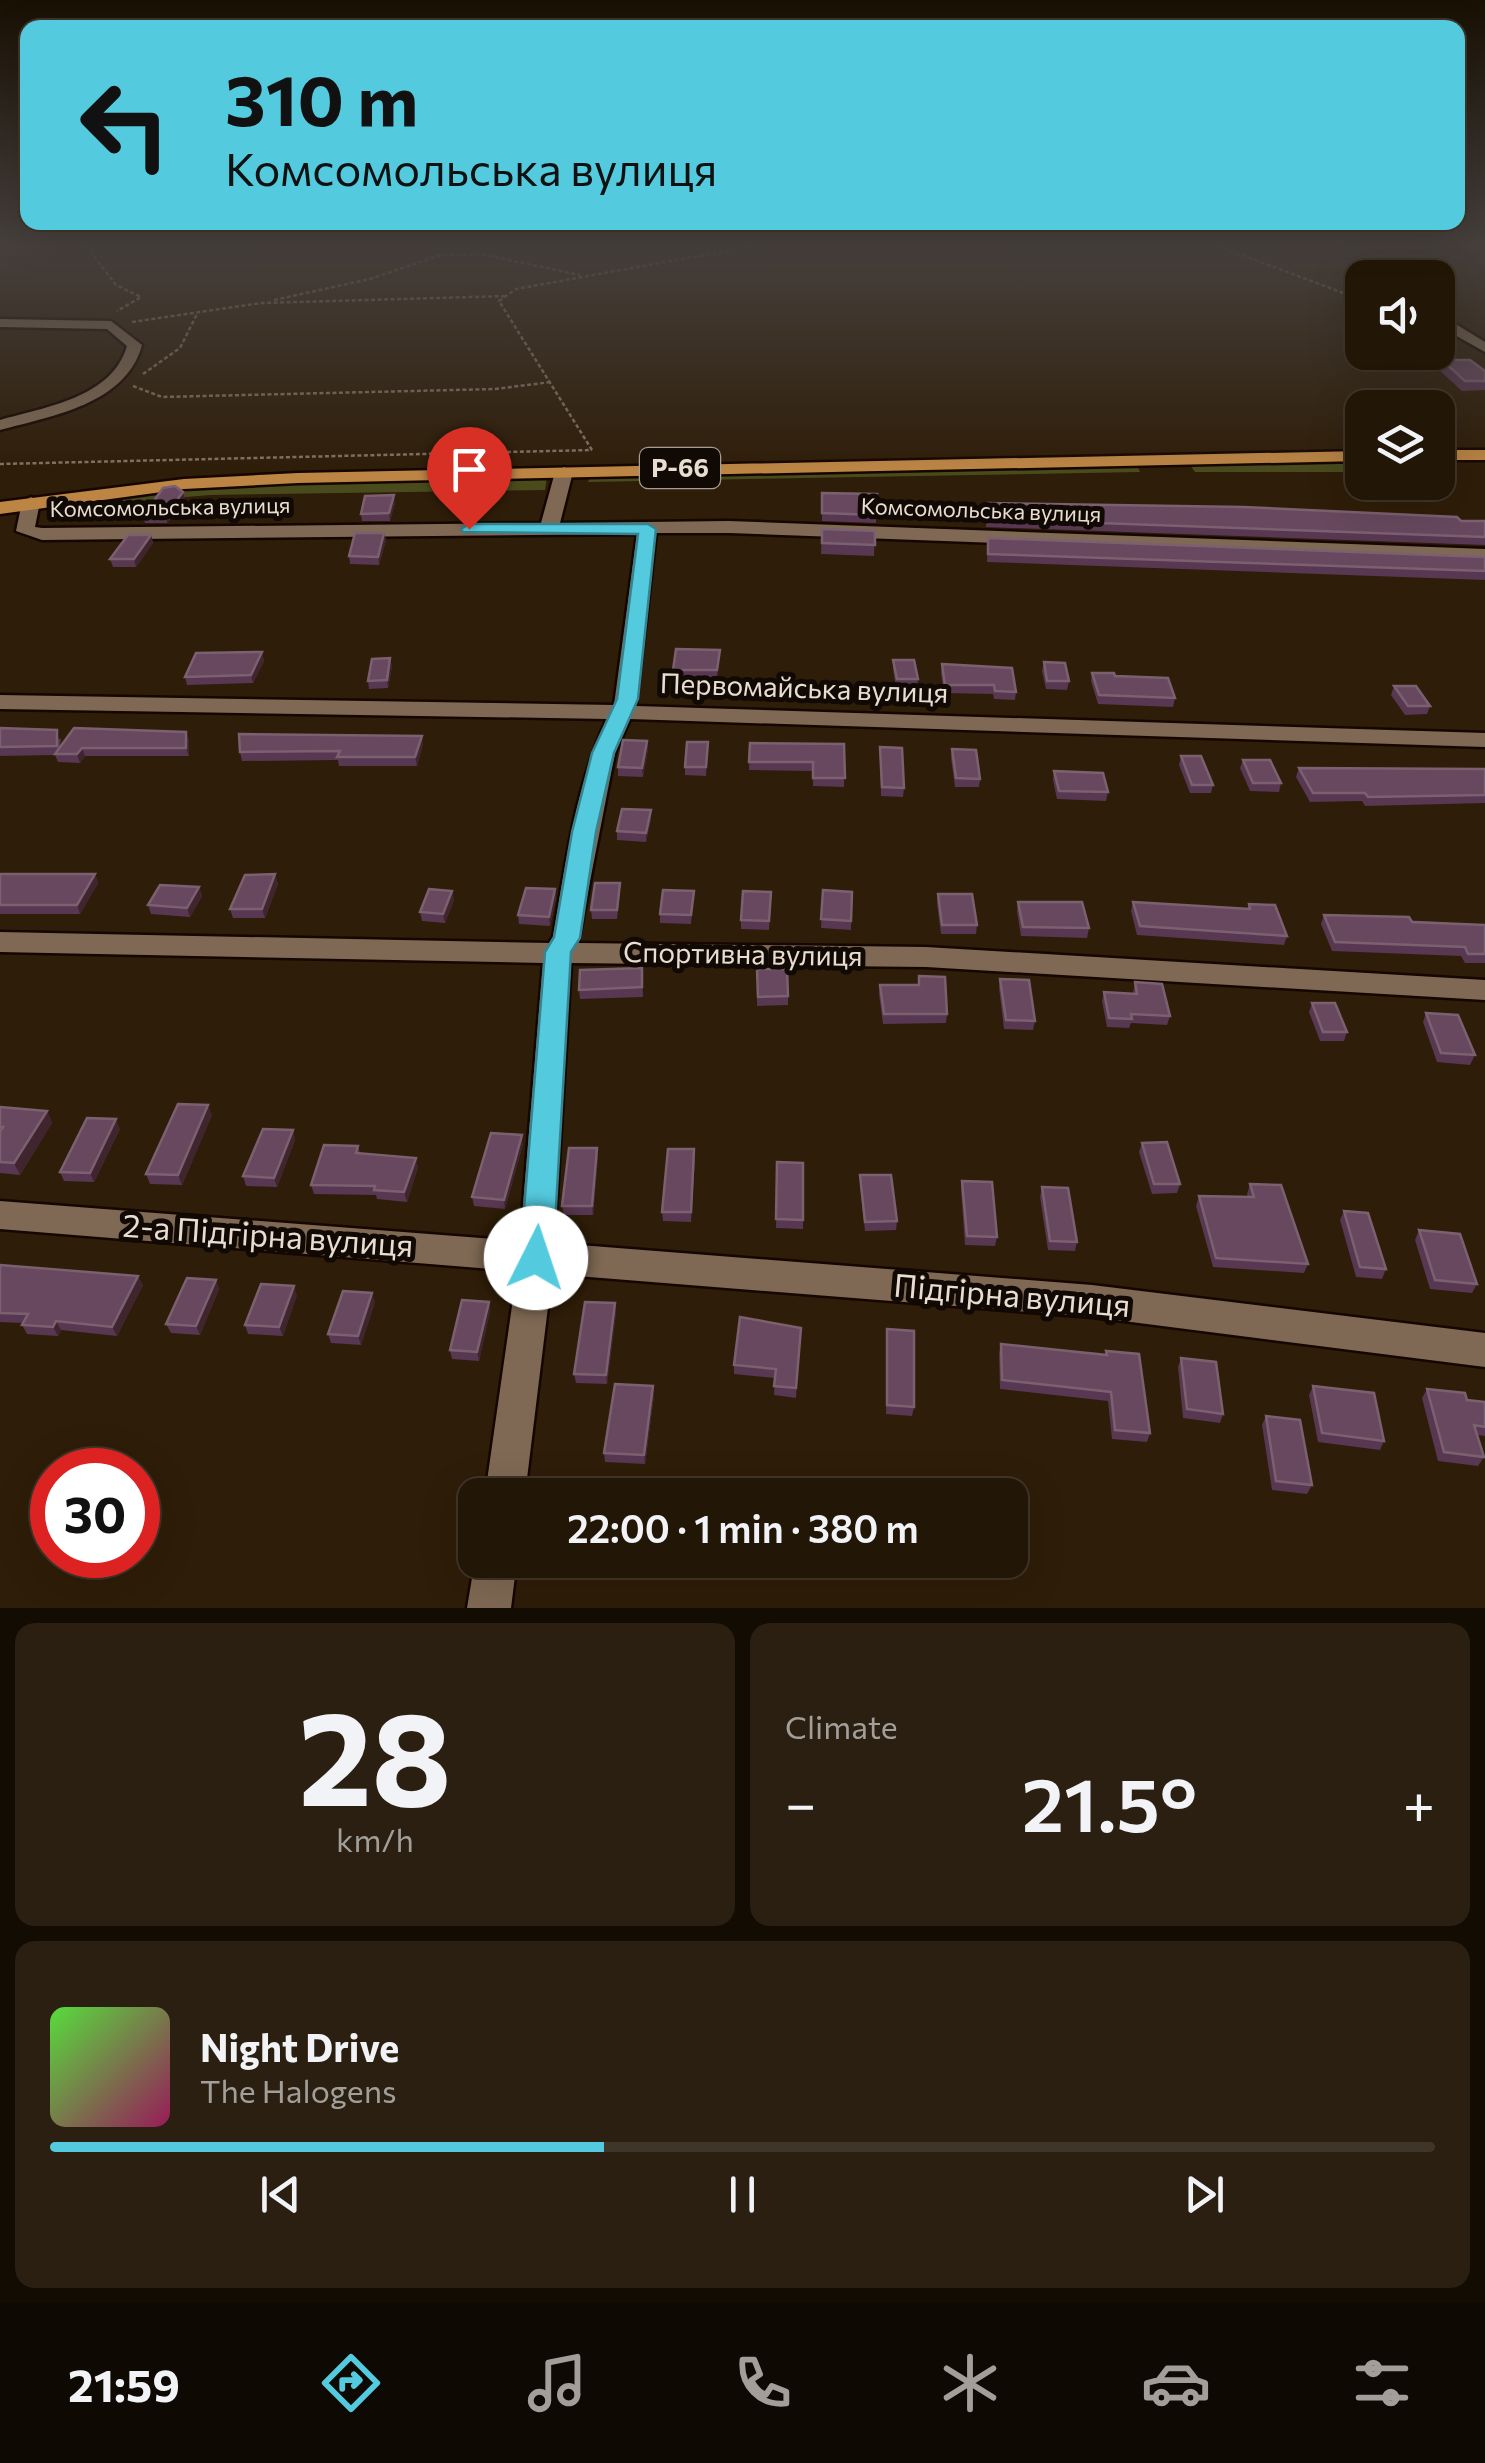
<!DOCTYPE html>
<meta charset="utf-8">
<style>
body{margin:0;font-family:Commissioner,sans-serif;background:#2a1f10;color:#f1f3f6;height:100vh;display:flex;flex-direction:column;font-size:38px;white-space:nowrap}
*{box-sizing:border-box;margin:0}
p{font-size:32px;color:#a29f9b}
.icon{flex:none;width:55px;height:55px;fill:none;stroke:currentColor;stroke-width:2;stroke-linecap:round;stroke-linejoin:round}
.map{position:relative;height:1608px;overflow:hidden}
.panel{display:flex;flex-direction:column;gap:15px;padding:15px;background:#130c03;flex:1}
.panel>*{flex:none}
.guide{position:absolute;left:20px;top:20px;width:1445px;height:210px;border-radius:20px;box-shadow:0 10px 40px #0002,0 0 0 2px #3f3528;background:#54cade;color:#111;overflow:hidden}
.tools{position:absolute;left:1345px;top:260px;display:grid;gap:20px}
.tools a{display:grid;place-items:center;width:110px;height:110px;border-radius:20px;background:#221606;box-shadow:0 10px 40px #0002,0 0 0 2px #3f3528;font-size:50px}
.speed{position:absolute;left:30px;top:1448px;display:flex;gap:20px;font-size:50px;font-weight:700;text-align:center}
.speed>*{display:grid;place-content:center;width:130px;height:130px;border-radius:50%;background:#221606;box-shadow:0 10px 40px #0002,0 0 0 2px #3f3528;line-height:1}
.speed .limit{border:15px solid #d22;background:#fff;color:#111}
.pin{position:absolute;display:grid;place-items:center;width:85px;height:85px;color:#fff;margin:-102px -42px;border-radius:50% 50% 50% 0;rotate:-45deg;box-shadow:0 0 10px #0007}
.pin .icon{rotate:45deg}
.me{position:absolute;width:110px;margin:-55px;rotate:4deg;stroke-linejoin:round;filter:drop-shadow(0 0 8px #0008)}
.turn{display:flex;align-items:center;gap:35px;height:210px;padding:0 40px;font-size:45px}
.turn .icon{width:130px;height:130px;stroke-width:2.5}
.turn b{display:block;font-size:70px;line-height:85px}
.big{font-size:75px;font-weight:600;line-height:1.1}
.panel .card{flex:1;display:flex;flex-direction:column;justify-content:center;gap:15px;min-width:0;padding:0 35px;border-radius:20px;background:#2a1f10}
.panel .dial{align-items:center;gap:0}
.dial b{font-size:130px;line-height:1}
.song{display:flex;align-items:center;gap:30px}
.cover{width:120px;height:120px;border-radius:15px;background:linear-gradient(135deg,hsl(110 70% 55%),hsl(330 70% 35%))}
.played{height:10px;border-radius:5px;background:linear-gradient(90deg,#54cade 40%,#3f3528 40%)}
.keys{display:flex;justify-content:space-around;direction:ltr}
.heat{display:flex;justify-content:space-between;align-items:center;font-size:55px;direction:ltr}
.panel .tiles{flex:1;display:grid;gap:15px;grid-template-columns:1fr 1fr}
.card:last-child{grid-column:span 2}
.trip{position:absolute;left:458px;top:1478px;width:570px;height:100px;border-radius:20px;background:#221606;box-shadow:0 10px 40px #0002,0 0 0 2px #3f3528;font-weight:600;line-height:100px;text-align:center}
.dock{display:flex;height:160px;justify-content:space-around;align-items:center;background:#0e0902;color:#a29f9b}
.dock .icon{width:70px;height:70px}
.dock .active{color:#54cade}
.dock b{font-size:45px;color:#f1f3f6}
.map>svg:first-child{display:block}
.forest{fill:#494b1d}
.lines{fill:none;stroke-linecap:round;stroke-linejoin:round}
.minor-casing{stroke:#160600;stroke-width:5}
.major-casing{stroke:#160600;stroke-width:5}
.path{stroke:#817261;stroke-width:2.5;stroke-dasharray:4 2.5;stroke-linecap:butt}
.minor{fill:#7f6954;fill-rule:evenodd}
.major{fill:#bc8544;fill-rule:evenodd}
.wall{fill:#573751}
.shaded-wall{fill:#40252e}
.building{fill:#67485e;stroke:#7b6070;stroke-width:2.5}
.route{fill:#54cade;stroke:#378390;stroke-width:2.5}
.labels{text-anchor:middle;stroke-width:10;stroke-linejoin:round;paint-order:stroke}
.far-street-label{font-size:22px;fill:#e9ddd1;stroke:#110903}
.shield{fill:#110903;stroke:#a89d93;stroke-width:2.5}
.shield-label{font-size:25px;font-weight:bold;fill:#e9ddd1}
.street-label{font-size:28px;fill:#e9ddd1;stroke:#110903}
.near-street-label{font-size:32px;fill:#e9ddd1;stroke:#110903}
</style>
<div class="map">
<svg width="1485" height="1608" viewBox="0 0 1485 1608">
<rect width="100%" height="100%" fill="#2e1d08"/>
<!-- forest -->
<path class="forest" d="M1362 462V472H1195L1190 465Z
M1136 463 1140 472 588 482 591 475Z
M547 478 545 490 210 495 92 505 95 495C246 482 396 480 547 478Z"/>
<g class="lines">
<defs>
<path id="minor" d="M0 319 111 321 142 345C126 404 52 416 0 430V420C45 407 112 398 127 346L107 329 0 327Z
M1439 320H1449L1485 342V352L1439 326Z
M564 467 573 472 560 523 729 521 1485 549V561L729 533H656L636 706 1485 733V747L630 719 615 753 578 943 926 947 1485 980V1000L926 967 571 963 554 1243 1092 1285 1485 1333V1367L1092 1317 552 1274 525 1495H485L517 1271 0 1229V1201L520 1241 543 963 0 952V932L549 943 553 937C566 863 575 787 607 719L0 709V695L614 705 637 534 42 540 16 531 22 502 31 497 40 502 35 527 42 528 541 523 555 472Z
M475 1560H517L511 1608H467Z"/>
<path id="major" d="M1438 450H1485V460H1438Z
M1362 451V461L298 483 184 489 0 514V502L184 479 298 473Z"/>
</defs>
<!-- minor casing -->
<use href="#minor" class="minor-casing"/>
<!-- major casing -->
<use href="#major" class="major-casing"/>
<!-- path -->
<path class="path" d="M86 246 116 285 141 297 117 311
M1218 246 1362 300
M274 300 370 279 441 255 480 254 580 275
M132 322 261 303 506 296
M143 374 180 348 198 312
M133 386 162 397 495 389 551 382
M592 450 499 301 516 289 754 246
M0 464 592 450"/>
<!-- minor -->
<use href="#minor" class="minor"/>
<!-- major -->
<use href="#major" class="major"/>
</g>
<!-- wall -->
<path class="wall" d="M1442 360 1485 381V390L1462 391 1439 370Z
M822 493 877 494 876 523 822 521Z
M185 499 167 523H145L143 516Z
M395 503 390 521H362L361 514Z
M987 503 1485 521V545L986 527Z
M822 529 875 531 874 556 821 554Z
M384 533 386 540 379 565 350 564 349 556Z
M151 535 153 543 136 567H113L110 559Z
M988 538 1485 557V580L987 562Z
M720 650 717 678H673V670Z
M262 652 264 661 253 683 187 685 185 677Z
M893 660 918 679 917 688H896L893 669Z
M1044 662 1069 681 1067 690 1046 689 1042 671Z
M942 664 1016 692 1015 700 994 699 993 694 944 693 941 673Z
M392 666 388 688 369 689 368 681Z
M1092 673 1115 676 1175 698 1173 707 1098 704 1091 681Z
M1394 686 1430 706 1427 714 1405 715 1391 695Z
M0 728 61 739 60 746 186 732 189 741V756H85L80 763 58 762 55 755 0 756Z
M647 741 648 749 643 777 618 776V767Z
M708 742 706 776 685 775V767Z
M750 743 844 744V787L813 786V771L749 770Z
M423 744 417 766H339L338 760 242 761 240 752Z
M880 747 904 788 903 797 881 796Z
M952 749 980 779 979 787H955L951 758Z
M1181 756 1213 785 1211 793H1190L1179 765Z
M1243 760 1281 783 1279 792 1250 791 1240 768Z
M1299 768 1485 769V803L1365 806 1362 801 1310 802 1296 777Z
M1054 771 1108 792 1106 801 1057 799 1053 780Z
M651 810V819L646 842 617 840V831Z
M0 874H95L98 883 80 914H0Z
M275 874 278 884 265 918H233L230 909Z
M620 883V892L617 919H592L591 910Z
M199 887 202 896 190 917 151 914 148 905Z
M555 889 556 898 550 926 519 924 518 915Z
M823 890 852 892 851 930 821 928Z
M452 891 454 900 445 923 422 921 420 912Z
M694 891 691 924 660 923V914Z
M771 892 769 930 741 929V920Z
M938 894 977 925 976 934H941L937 903Z
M1018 902 1089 928 1087 938 1021 936 1017 911Z
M1133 902 1247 909 1249 904 1287 936 1284 945 1137 935 1131 911Z
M1324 915 1485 925V963H1465L1461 956 1332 951 1321 924Z
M642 968 643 997 580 999 579 990Z
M757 969 788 996V1005L757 1006Z
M919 976 947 1014 946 1023 883 1024 879 994 880 985H918Z
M1000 979 1035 1021 1033 1030 1004 1029 999 988Z
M1135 982 1170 1016 1167 1025 1131 1023 1129 1028 1107 1027 1102 1001 1104 992 1133 993Z
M1312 1003 1347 1032 1344 1041H1320L1309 1012Z
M1426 1013 1475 1055 1470 1065 1437 1062 1423 1022Z
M0 1107 47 1111 52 1123 20 1175 0 1173Z
M212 1115 182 1185 150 1184 146 1174Z
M120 1129 94 1182 64 1181 60 1172Z
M293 1130 295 1140 277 1187 246 1186 243 1176Z
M1142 1143 1180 1184 1177 1193 1152 1194 1139 1152Z
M523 1144 505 1209 474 1206 472 1197Z
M358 1146 360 1153 418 1167 407 1202 377 1199 376 1195 314 1194 311 1185Z
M598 1157 593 1215H564L562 1206Z
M695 1159 691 1222 663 1221 662 1212Z
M777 1162 803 1163V1229L776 1228Z
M860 1175 897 1221 896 1230 865 1231 860 1185Z
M962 1181 997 1237 995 1246 965 1245 961 1190Z
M1250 1184 1308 1264 1304 1273 1213 1267 1196 1206 1199 1196 1248 1197 1247 1194Z
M1042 1187 1077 1242 1075 1251 1048 1250 1040 1197Z
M1344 1211 1386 1269 1382 1279 1356 1277 1340 1220Z
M1419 1230 1477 1284 1472 1293 1430 1289 1415 1240Z
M0 1265 143 1285 117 1336 61 1330 58 1336 27 1334 22 1325 23 1323 0 1322Z
M216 1280 219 1289 200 1335 171 1333 166 1324Z
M297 1295 283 1336 248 1334 245 1325Z
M375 1302 361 1345 331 1343 328 1334Z
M489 1302 490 1311 479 1361 452 1359 450 1350Z
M616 1312 607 1384 576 1383 574 1374Z
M801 1328 796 1398 774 1395 775 1378 734 1374V1365Z
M887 1329 914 1407 912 1416 886 1414Z
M1001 1344 1105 1355 1106 1351 1150 1433 1147 1442 1112 1439 1108 1401 1000 1389 999 1353Z
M1181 1358 1223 1414 1220 1423 1183 1418 1178 1367Z
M1313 1386 1384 1441 1380 1450 1318 1442 1309 1395Z
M1427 1389 1467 1400 1485 1402V1436L1477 1435 1484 1457 1478 1466 1438 1461 1422 1398Z
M654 1395 645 1464 605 1462 604 1453Z
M1266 1416 1312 1485 1307 1494 1272 1490 1262 1425Z"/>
<!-- shaded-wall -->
<path class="shaded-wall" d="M183 492 185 499 167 523 165 515Z
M394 495 395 503 390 521 389 513Z
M384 533 386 540 379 565 378 557Z
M151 535 153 543 136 567 134 559Z
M262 652 264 661 253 683 251 675Z
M390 658 392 666 388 688 387 680Z
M186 732 189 741V756L186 748Z
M422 736 423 744 417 766 415 757Z
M647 741 648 749 643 777 642 768Z
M82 748 85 756 80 763 77 754Z
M651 810V819L646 842V833Z
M95 874 98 883 80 914 77 905Z
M275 874 278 884 265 918 262 909Z
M199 887 202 896 190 917 187 908Z
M555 889 556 898 550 926 549 917Z
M452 891 454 900 445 923 443 914Z
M208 1105 212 1115 182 1185 178 1175Z
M47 1111 52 1123 20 1175 14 1163Z
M116 1119 120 1129 94 1182 90 1173Z
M293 1130 295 1140 277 1187 274 1178Z
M522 1135 523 1144 505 1209 504 1200Z
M597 1148 598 1157 593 1215 592 1206Z
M416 1158 418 1167 407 1202 404 1192Z
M138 1276 143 1285 117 1336 112 1327Z
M216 1280 219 1289 200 1335 196 1326Z
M294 1286 297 1295 283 1336 279 1327Z
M372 1293 375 1302 361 1345 358 1336Z
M489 1302 490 1311 479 1361 477 1352Z
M615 1303 616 1312 607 1384 606 1375Z
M56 1321 61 1330 58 1336 53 1327Z
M653 1386 654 1395 645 1464 644 1455Z"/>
<!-- building -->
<path class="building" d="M1442 360H1470L1485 371V381H1465Z
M175 486 183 492 165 515 143 516 163 488Z
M822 493 877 494 876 515 822 513Z
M394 495 389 513 361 514 365 496Z
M987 503 1244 507 1457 517 1461 521H1485V537L987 519Z
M822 529 875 531V545L822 543Z
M355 533H384L378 557 349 556Z
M128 535H151L134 559H110Z
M988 538 1485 557V571L988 554Z
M676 649 720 650 717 670H673Z
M262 652 251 675 185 677 196 653Z
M390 658 387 680 368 681 372 659Z
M893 660H914L918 679H897Z
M1044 662 1065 663 1069 681H1047Z
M942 664 1012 668 1016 692 995 691 994 685H945Z
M1092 673H1114L1115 676 1168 678 1175 698 1099 695Z
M1394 686H1416L1430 706H1408Z
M0 728 57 730V746L0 747Z
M74 728 186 732V748H82L77 754H55Z
M239 734 422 736 415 757H337L340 751 240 752Z
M623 740 647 741 642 768 618 767Z
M687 742H708L706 767H685Z
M750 743 844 744 845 778H813V762H749Z
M880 747 902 748 904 788 882 787Z
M952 749 976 750 980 779 956 778Z
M1181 756H1201L1213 785H1192Z
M1243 760H1270L1281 783H1253Z
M1299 768 1485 769V795L1368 797 1365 793H1313Z
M1054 771 1103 773 1108 792 1059 791Z
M622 809 651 810 646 833 617 831Z
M0 874H95L77 905H0Z
M275 874 262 909H230L245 875Z
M595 883H620L617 910H591Z
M160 885 199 887 187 908 148 905Z
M526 888 555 889 549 917 518 915Z
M429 889 452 891 443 914 420 912Z
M663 890 694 891 691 915 660 914Z
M823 890 852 892 851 921 821 919Z
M743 891 771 892 769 921 741 920Z
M938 894H972L977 925H942Z
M1018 902H1082L1089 928 1023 927Z
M1133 902 1250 909 1249 904 1275 905 1287 936 1140 926Z
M1324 915 1409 917 1412 922 1485 925V954H1468L1465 947 1335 942Z
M642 968V987L579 990 580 970Z
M757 969H787L788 996 758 997Z
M919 976 945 977 947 1014H884L880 985H919Z
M1000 979 1029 980 1035 1021 1006 1020Z
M1135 982 1162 984 1170 1016 1131 1014 1132 1019 1109 1018 1104 992 1137 994Z
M1312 1003H1335L1347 1032H1323Z
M1426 1013 1458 1015 1475 1055 1441 1053Z
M178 1104 208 1105 178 1175 146 1174Z
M0 1107 47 1111 14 1163 0 1162V1131L3 1127H0Z
M87 1118 116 1119 90 1173 60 1172Z
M263 1129 293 1130 274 1178 243 1176Z
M491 1133 522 1135 504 1200 472 1197Z
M1167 1142 1180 1184H1154L1142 1143Z
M324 1145 358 1146 356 1153 416 1158 404 1192 374 1190 375 1186 311 1185Z
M569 1148H597L592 1206H562Z
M668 1149H694L691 1212H662Z
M777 1162 803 1163V1220L776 1219Z
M860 1175H891L897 1221 865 1222Z
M962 1181 992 1182 997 1237 967 1236Z
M1250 1184 1281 1185 1308 1264 1216 1258 1199 1196 1254 1197Z
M1042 1187 1068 1188 1077 1242 1050 1241Z
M1344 1211 1368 1213 1386 1269 1360 1267Z
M1419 1230 1460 1234 1477 1284 1435 1280Z
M0 1265 138 1276 112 1327 56 1321 53 1327 22 1325 28 1314 0 1313Z
M187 1278 216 1280 196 1326 166 1324Z
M261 1284 294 1286 279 1327 245 1325Z
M343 1291 372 1293 358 1336 328 1334Z
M462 1300 489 1302 477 1352 450 1350Z
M585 1302 615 1303 606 1375 574 1374Z
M740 1317 801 1328 796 1388 774 1386 776 1369 734 1365Z
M887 1329 914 1331V1407L887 1405Z
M1001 1344 1107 1355 1106 1351 1139 1354 1150 1433 1115 1430 1111 1392 1002 1380Z
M1181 1358 1216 1362 1223 1414 1187 1409Z
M615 1384 653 1386 644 1455 604 1453Z
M1313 1386 1374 1393 1384 1441 1322 1433Z
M1427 1389 1465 1393 1467 1400 1485 1402V1427L1474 1425 1484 1457 1444 1452Z
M1266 1416 1300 1420 1312 1485 1276 1481Z"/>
<!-- sky -->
<linearGradient id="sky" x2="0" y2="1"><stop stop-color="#191004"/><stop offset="0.52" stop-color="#46403d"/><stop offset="1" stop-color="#46403d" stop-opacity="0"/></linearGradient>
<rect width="1485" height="471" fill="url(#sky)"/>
<!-- route -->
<path class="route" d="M469 524H648L656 529 638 699 614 753 596 832 580 938 571 952 553 1258 548 1268 536 1272 525 1268 520 1258 545 952 554 937 572 832 592 753 617 699 638 534 463 532 461 529Z"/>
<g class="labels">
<!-- far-street labels -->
<g class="far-street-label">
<text transform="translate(170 507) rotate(-1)" y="8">Комсомольська вулиця</text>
<text transform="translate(981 510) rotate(2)" y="8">Комсомольська вулиця</text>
</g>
<!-- shield labels -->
<rect class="shield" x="640" y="448" width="80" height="40" rx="8"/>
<g class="shield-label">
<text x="680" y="477">Р-66</text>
</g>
<!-- street labels -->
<g class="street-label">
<text transform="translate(804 688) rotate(2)" y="10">Первомайська вулиця</text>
<text transform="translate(743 954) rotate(1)" y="10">Спортивна вулиця</text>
</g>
<!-- near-street labels -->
<g class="near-street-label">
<text transform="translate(268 1236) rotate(4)" y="11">2-а Підгірна вулиця</text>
<text transform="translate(1012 1296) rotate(5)" y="11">Підгірна вулиця</text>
</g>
</g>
</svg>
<div class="tools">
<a><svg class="icon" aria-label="sound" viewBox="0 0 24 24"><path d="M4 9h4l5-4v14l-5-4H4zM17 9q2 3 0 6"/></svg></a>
<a><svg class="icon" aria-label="layers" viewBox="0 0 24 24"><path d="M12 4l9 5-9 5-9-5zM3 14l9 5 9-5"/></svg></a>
</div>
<div class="speed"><div class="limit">30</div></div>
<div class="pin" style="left:469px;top:529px;background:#d93025"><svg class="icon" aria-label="arrive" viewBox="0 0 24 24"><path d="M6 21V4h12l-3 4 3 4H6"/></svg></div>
<svg class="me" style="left:536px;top:1258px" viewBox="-20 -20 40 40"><circle r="19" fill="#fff"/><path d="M0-13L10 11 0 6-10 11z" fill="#54cade"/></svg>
<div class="trip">22:00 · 1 min · 380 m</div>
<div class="guide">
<div class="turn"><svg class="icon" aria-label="left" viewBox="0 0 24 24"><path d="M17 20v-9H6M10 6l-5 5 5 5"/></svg><div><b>310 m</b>Комсомольська вулиця</div></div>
</div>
</div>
<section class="panel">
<div class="tiles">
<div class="card dial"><b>28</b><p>km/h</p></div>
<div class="card"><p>Climate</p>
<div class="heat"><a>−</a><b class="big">21.5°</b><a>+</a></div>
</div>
<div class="card">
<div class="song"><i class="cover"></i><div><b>Night Drive</b><p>The Halogens</p></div></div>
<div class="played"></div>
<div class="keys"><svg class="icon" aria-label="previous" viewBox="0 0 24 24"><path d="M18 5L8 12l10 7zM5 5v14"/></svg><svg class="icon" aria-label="pause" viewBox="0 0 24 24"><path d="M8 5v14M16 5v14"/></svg><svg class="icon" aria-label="next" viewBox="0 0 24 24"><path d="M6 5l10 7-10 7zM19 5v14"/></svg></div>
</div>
</div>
</section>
<nav class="dock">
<b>21:59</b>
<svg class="icon active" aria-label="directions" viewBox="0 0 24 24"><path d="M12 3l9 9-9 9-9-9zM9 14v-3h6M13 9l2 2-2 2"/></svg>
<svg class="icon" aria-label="music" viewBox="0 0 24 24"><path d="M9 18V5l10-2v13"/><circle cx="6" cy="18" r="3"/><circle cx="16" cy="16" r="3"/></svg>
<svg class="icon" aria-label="phone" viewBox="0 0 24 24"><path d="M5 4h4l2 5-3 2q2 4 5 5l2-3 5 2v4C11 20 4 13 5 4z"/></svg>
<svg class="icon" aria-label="climate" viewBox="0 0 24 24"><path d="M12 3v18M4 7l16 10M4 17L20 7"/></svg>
<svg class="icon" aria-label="car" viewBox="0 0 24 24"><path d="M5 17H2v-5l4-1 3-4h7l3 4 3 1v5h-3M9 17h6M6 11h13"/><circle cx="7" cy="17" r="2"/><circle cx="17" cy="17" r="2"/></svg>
<svg class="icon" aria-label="filters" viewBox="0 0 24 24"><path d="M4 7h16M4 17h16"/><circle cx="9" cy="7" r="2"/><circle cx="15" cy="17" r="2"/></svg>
</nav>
